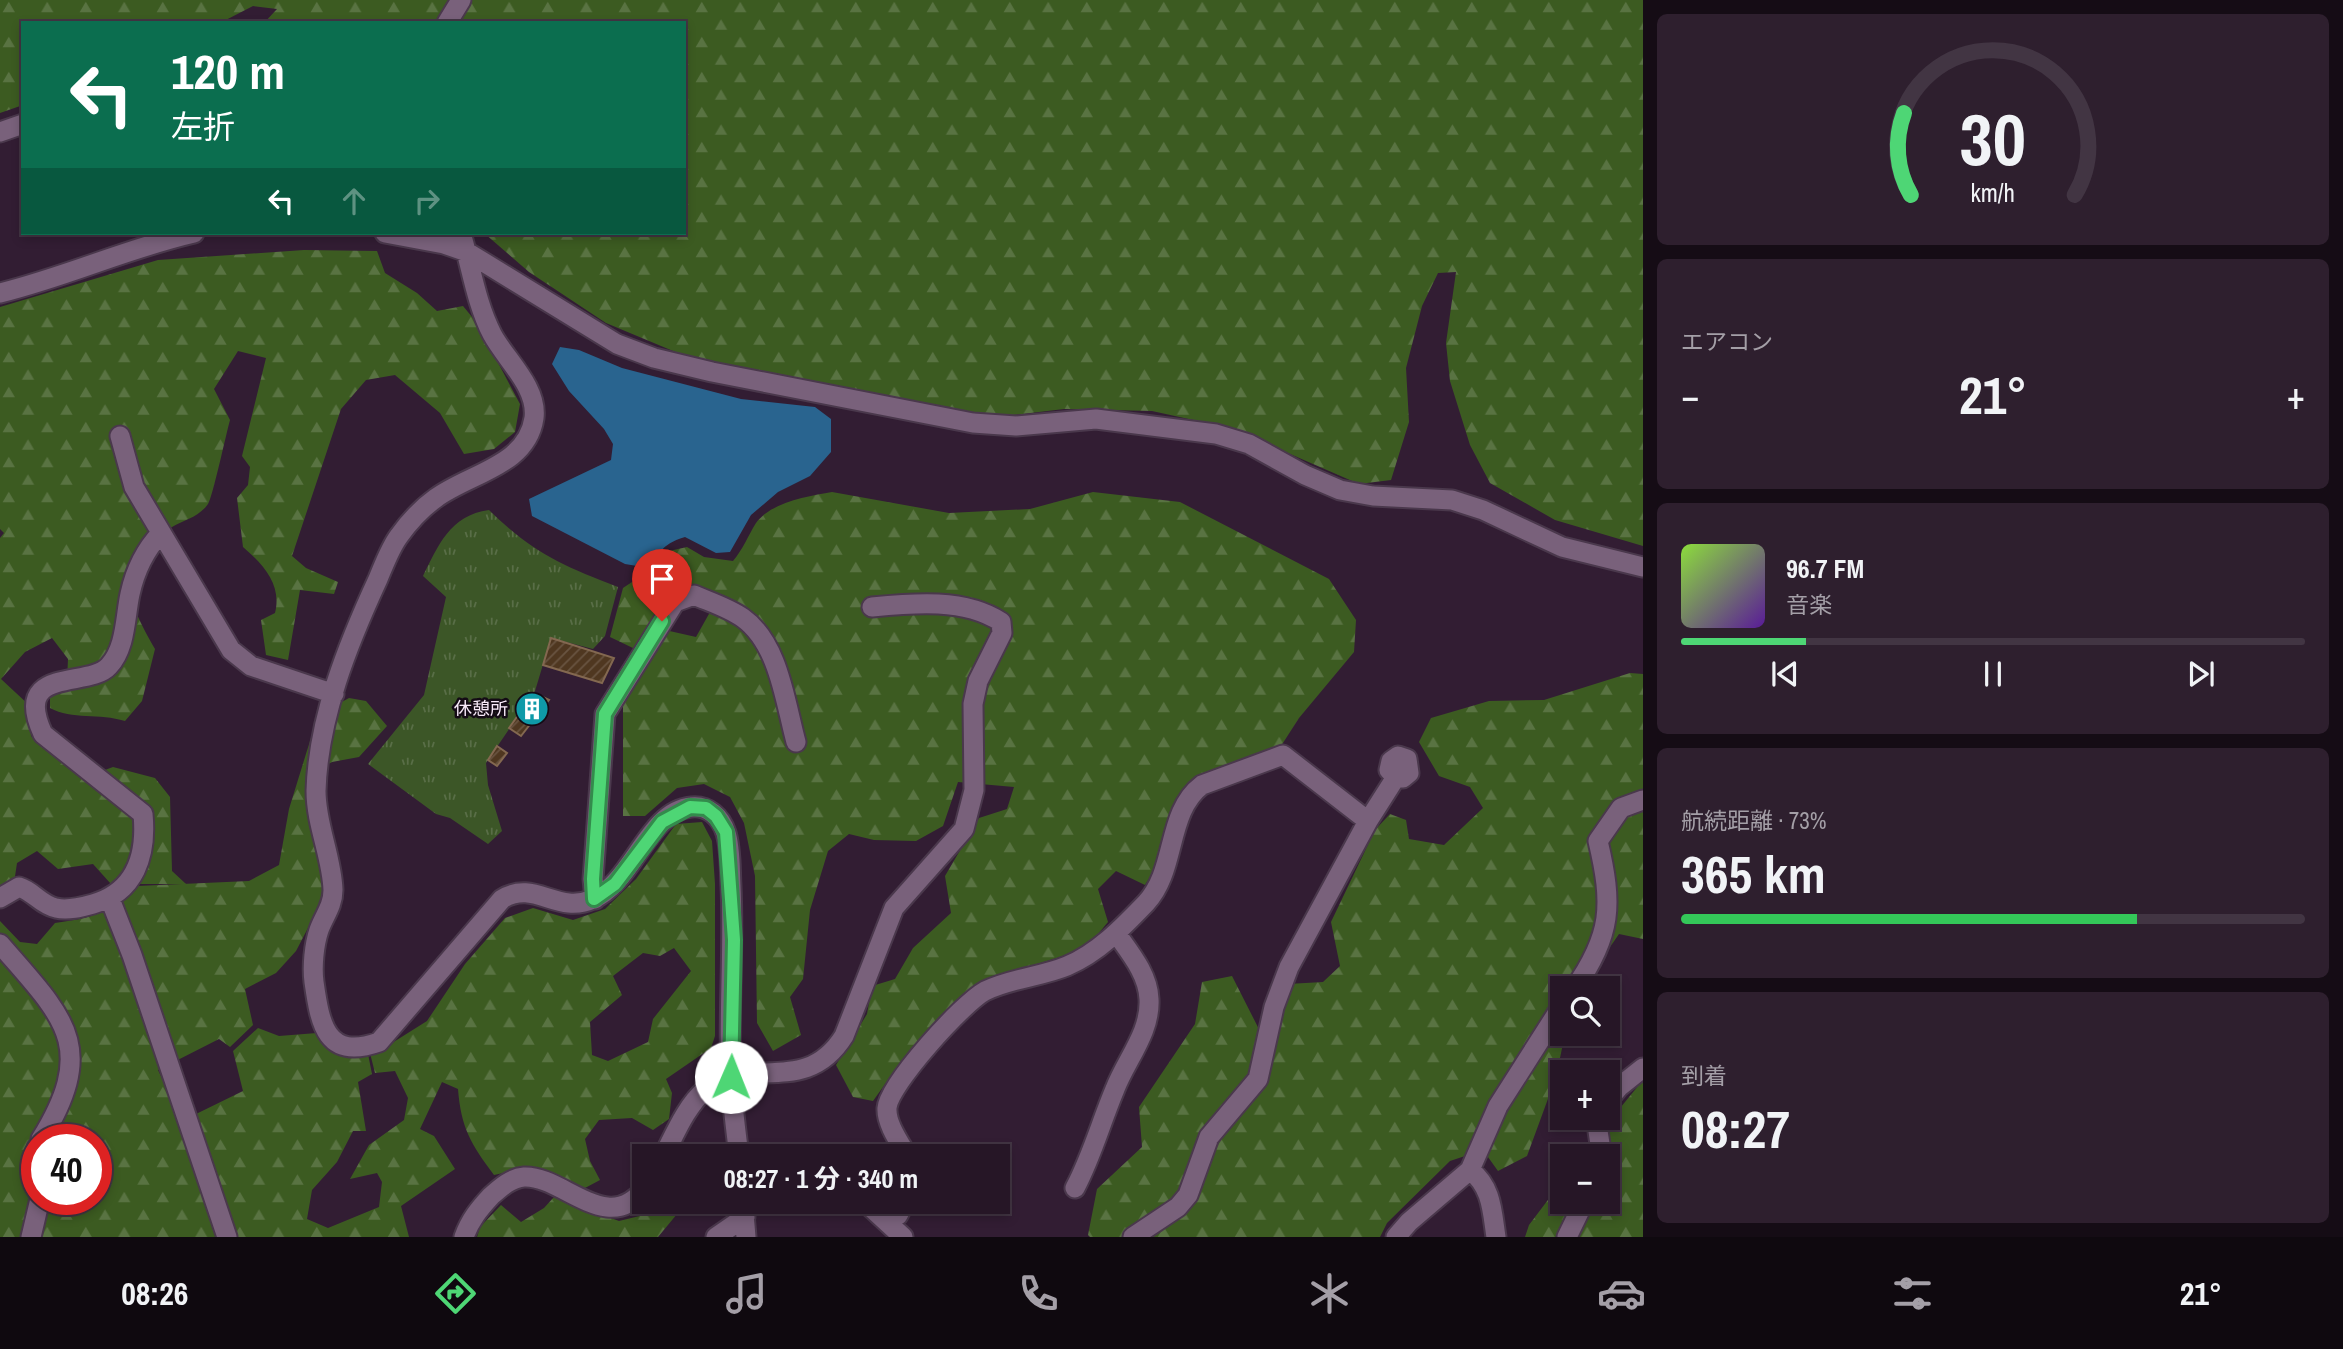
<!DOCTYPE html>
<html lang="ja">
<meta charset="utf-8">
<style>
body{margin:0;font-family:"Archivo Narrow","Noto Sans JP",sans-serif;background:#2e1f2e;color:#f1f3f6;height:100vh;display:flex;flex-direction:column;font-size:26px;white-space:nowrap}
*{box-sizing:border-box;margin:0}
p{font-size:23px;color:#a49fa7}
.icon{flex:none;width:38px;height:38px;fill:none;stroke:currentColor;stroke-width:2;stroke-linecap:round;stroke-linejoin:round}
.map{position:relative;flex:1;overflow:hidden}
.panel{display:flex;flex-direction:column;gap:14px;padding:14px;background:#150c15;width:700px}
.panel>*{flex:none}
.banner{position:absolute;left:21px;top:21px;width:665px;height:214px;border-radius:0px;box-shadow:0 4px 10px #0003,0 0 0 2px #423543;background:#0b6e4f;color:#fff;overflow:hidden}
.fabs{position:absolute;left:1550px;top:976px;display:grid;gap:14px}
.fabs a{display:grid;place-items:center;width:70px;height:70px;border-radius:0px;background:#261626;box-shadow:0 4px 10px #0003,0 0 0 2px #423543;font-size:35px}
.speed{position:absolute;left:21px;top:1124px;display:flex;gap:14px;font-size:35px;font-weight:700;text-align:center}
.speed>*{display:grid;place-content:center;width:91px;height:91px;border-radius:50%;background:#261626;box-shadow:0 4px 10px #0003,0 0 0 2px #423543;line-height:1}
.speed .limit{border:10px solid #d22;background:#fff;color:#111}
.pin{position:absolute;display:grid;place-items:center;width:60px;height:60px;color:#fff;margin:-72px -30px;border-radius:50% 50% 50% 0;rotate:-45deg;box-shadow:0 0 7px #0007}
.pin .icon{rotate:45deg}
.me{position:absolute;width:77px;margin:-38px;rotate:1deg;stroke-linejoin:round;filter:drop-shadow(0 0 5px #0008)}
.turn{display:flex;align-items:center;gap:24px;height:147px;padding:0 35px;font-size:32px}
.turn .icon{width:91px;height:91px;stroke-width:2.5}
.turn b{display:block;font-size:49px;line-height:60px}
.lanes{display:flex;align-items:center;height:66px;padding:0 35px;background:#0003;justify-content:center;gap:35px;direction:ltr}
.lanes .off{opacity:.35}
.big{font-size:52px;font-weight:700;line-height:1.1}
.panel .tile{flex:1;display:flex;flex-direction:column;justify-content:center;gap:10px;min-width:0;padding:0 24px;border-radius:10px;background:#2e1f2e}
.panel .dial{align-items:center;gap:0}
.dial svg{height:182px;overflow:visible;fill:none;stroke:#423543;stroke-width:7;stroke-linecap:round;text-anchor:middle}
.dial text{fill:#f1f3f6;stroke:none}
.song{display:flex;align-items:center;gap:21px}
.cover{width:84px;height:84px;border-radius:10px;background:linear-gradient(135deg,hsl(90 70% 55%),hsl(270 70% 35%))}
.played{height:7px;border-radius:4px;background:linear-gradient(90deg,#4ed675 20%,#423543 20%)}
.keys{display:flex;justify-content:space-around;direction:ltr}
.heat{display:flex;justify-content:space-between;align-items:center;font-size:38px;direction:ltr}
.charge{height:10px;border-radius:5px;background:linear-gradient(90deg,#34c759 73%,#423543 0)}
.trip{position:absolute;left:632px;top:1144px;width:378px;height:70px;border-radius:0px;background:#261626;box-shadow:0 4px 10px #0003,0 0 0 2px #423543;font-weight:700;line-height:70px;text-align:center}
.dock{display:flex;height:112px;justify-content:space-around;align-items:center;background:#0f090f;color:#a49fa7}
.dock .icon{width:49px;height:49px}
.dock .current{color:#4ed675}
.dock b{font-size:32px;color:#f1f3f6}
main{display:flex;flex:1;min-height:0}
.map>svg:first-child{display:block}
.grass{fill:url(#grass-tufts)}
.forest{fill:url(#forest-firs);fill-rule:evenodd}
.water{fill:#29648f}
.building{fill:url(#building-hatch);stroke:#836850;stroke-width:2}
.lines{fill:none;stroke-linecap:round;stroke-linejoin:round}
.minor-casing{stroke:#4a384c;stroke-width:23}
.minor{stroke:#79617b;stroke-width:19}
.route-casing{stroke:#338b4c;stroke-width:18}
.route{stroke:#4ed675;stroke-width:12}
.labels{text-anchor:middle;stroke-width:5;stroke-linejoin:round;paint-order:stroke}
.poi-label{font-size:18px;fill:#f8eaf9;stroke:#140b15;text-anchor:end}
</style>
<main>
<div class="map">
<svg width="1643" height="1237" viewBox="0 0 1643 1237">
<defs>
<pattern id="grass-tufts" width="24" height="20" patternUnits="userSpaceOnUse" patternTransform="scale(1.75)"><rect width="24" height="20" fill="#3c5627"/><path d="M3 7l-1-3M5 7V3M7 7l1-3M15 17l-1-3M17 17v-4M19 17l1-3" fill="none" stroke="#596e47"/></pattern>
<pattern id="forest-firs" width="22" height="20" patternUnits="userSpaceOnUse" patternTransform="scale(1.75)"><rect width="22" height="20" fill="#3c5b21"/><path d="M5 1l3.5 6h-7zM16 11l3.5 6h-7z" fill="#597342"/></pattern>
<pattern id="building-hatch" width="6" height="6" patternUnits="userSpaceOnUse" patternTransform="scale(1.75)"><rect width="6" height="6" fill="#4f3720"/><path d="M-1 1l2-2M0 6l6-6M5 7l2-2" fill="none" stroke="#695441"/></pattern>
</defs>
<rect width="100%" height="100%" fill="#321d33"/>
<!-- grass -->
<path class="grass" d="M489 510C533 553 561 565 618 587L605 636 593 649 551 638 535 691 486 763 488 785 502 831 488 844 450 818 436 814 368 764 424 695 446 597 423 576C438 546 450 515 489 510Z"/>
<!-- forest -->
<path class="forest" d="M0 0H1643V546L1555 520 1490 483 1470 445 1450 381 1446 343 1456 272 1438 273 1422 306 1406 368 1409 422 1391 480 1359 484 1230 428 1152 411 1064 409 996 417 685 356 606 323 529 272 484 233H684V23H264L277 9 253 6 220 23H23V105L0 113Z
M304 250 377 251 385 273 417 293 437 311 463 306 477 323 520 404 515 432 494 449 464 454 440 413 395 375 366 380 341 409 292 556 306 568 338 582 334 594 300 590 288 660 266 655 261 620 275 613C282 585 264 565 243 547L237 498 248 485 250 467 242 456 266 358 238 351 214 389 230 420C226 434 213 496 208 504 199 517 184 520 172 527 111 564 125 596 155 649L142 701 125 721C100 713 72 720 50 708V690L67 681 68 659 52 638 25 652 1 679 30 706 31 736 86 777 113 767 155 778 170 797 172 871 186 884H111L93 864 58 869 37 851 17 863 14 883 0 891V538L4 533 0 529V307L158 260Z
M832 492 949 513 1030 509 1093 492 1180 502 1329 579 1356 620 1354 652 1299 718 1281 746 1209 771 1176 801 1166 851 1145 885 1116 871 1098 889 1108 922C1101 930 1091 944 1081 948 1050 964 1011 967 980 986 937 1014 902 1060 873 1101L853 1097 836 1065 867 1014 872 986 895 979 913 948 951 913 945 876 979 818 1007 809 1014 787 958 782 943 826 916 841 874 840 849 834 828 851 810 910 803 979 790 997 801 1035 773 1051 757 1023 755 876 744 823 730 797 704 784 677 788 645 816H623V698L665 630 696 637 714 605 713 593 688 583 674 590 635 649 610 637 623 588 653 568 669 551 687 547 704 557 733 561C743 549 748 536 756 523 771 502 809 496 832 492Z
M1630 673 1643 674V939L1619 934 1581 989H1563L1565 1034 1556 1077 1527 1156 1498 1171 1483 1150 1450 1161 1387 1223 1380 1237H1090L1088 1235 1097 1189 1142 1147 1139 1107 1195 1024 1202 982 1232 976 1268 1047 1288 984 1323 982 1340 966 1331 922 1375 830 1390 814 1406 820 1409 839 1444 845 1483 808 1470 787 1439 776 1419 742 1431 718 1489 701 1544 700Z
M349 698 366 701 387 726 359 757 332 762 314 772 310 822 324 878 320 905 296 951 276 973 245 989 253 1025 230 1047 219 1039 158 1070 183 1122 218 1237H0V921L20 942 37 944 55 923C92 918 111 913 137 886L249 881 279 865 289 809 318 715ZM37 1139H96V1199H37Z
M702 822 712 841 715 884V1036L711 1048 666 1079 672 1093 669 1119 653 1130 632 1118 599 1120 585 1139 590 1161 600 1180 585 1188 531 1167 494 1175C471 1144 461 1128 458 1089L442 1082 420 1129 434 1136 455 1169 401 1206 409 1237H238L194 1115 243 1091 233 1051 258 1028 279 1036 317 1033 368 1054 372 1074 358 1082 366 1131H353L337 1162 312 1190 307 1219 328 1228 379 1207 382 1182 377 1173 350 1179 369 1145 404 1120 408 1098 395 1071 375 1073 370 1053 392 1043 427 1021 465 964 505 918 533 908 573 920 605 909 636 879 676 824ZM674 948 691 971 653 1019 648 1042 608 1061 592 1055 590 1022 622 995 613 976 643 953 660 956Z
M1643 1080V1237H1525L1529 1225 1563 1180V1202H1608V1157H1580Z
M554 1197 619 1221 652 1213 659 1202H687L658 1237H477L480 1227 501 1205 521 1222 544 1208Z"/>
<!-- water -->
<path class="water" d="M560 347 579 350 622 368 741 399 815 407 831 419V452L810 476 778 492 751 515 730 552 716 553 685 537C658 545 664 554 643 567L625 564 532 516 529 499 611 460 613 444 604 429 569 391 552 364Z"/>
<!-- building -->
<path class="building" d="M551 638 614 658 602 683 543 665Z
M534 693 549 700 521 736 509 728Z
M497 746 507 753 497 766 488 760Z"/>
<g class="lines">
<defs>
<path id="minor" d="M447 23 461 0
M0 132 23 124
M385 233 444 244 467 252 617 344 654 358 712 372 973 423 1016 426 1096 419 1216 434 1249 444 1305 475 1340 490 1373 496 1452 500 1483 510 1562 547 1643 567
M461 233C471 266 476 303 492 334 505 359 538 387 534 418 527 466 470 473 436 498 422 508 409 522 399 536 390 548 384 565 378 579 348 644 318 718 316 791 316 825 332 857 333 890 333 906 324 916 319 930 314 945 312 967 314 982 320 1024 326 1061 379 1042L502 899C535 879 557 915 593 899 633 882 648 811 691 807 708 805 721 817 726 833 731 849 730 869 731 886 734 950 728 1014 731 1077 732 1104 736 1130 739 1157
M0 293C66 277 128 248 194 233
M120 436 134 487 231 650 251 666 334 694
M0 898 19 887C33 891 41 905 56 908 68 911 82 907 93 904 135 892 147 856 143 814L43 734C11 665 89 689 109 666 126 648 125 617 130 594 135 571 145 550 161 533
M110 899 132 955 227 1237
M595 899 593 879 605 714 675 602 694 595C710 602 729 608 743 618 779 644 785 702 796 742
M0 944C63 1017 99 1045 41 1139
M1574 989C1612 935 1613 905 1598 841L1621 808 1643 800
M1608 1100 1619 1087 1643 1068
M1596 1118 1602 1157
M37 1148 33 1167 37 1179
M663 1157C675 1134 686 1106 706 1089 748 1054 805 1098 844 1036L894 908 964 829 974 790 973 704 978 681 1002 633 1001 622C965 598 913 603 872 607
M908 1157C900 1143 886 1124 887 1108 889 1084 963 1003 985 991 1011 978 1041 977 1067 966 1098 953 1123 927 1146 903 1177 870 1166 812 1202 785L1283 755 1368 821
M1470 1170C1492 1187 1492 1211 1496 1237
M1075 1188C1092 1156 1101 1122 1115 1089 1126 1060 1151 1032 1149 999 1148 974 1130 953 1116 933
M743 1202 746 1237
M865 1202 903 1237
M889 1221 898 1215 905 1202
M31 1237 40 1199
M464 1237C470 1220 479 1209 491 1196 500 1188 511 1178 524 1177 562 1175 608 1237 644 1189
M716 1237 745 1217
M1133 1237 1178 1207 1188 1195 1209 1137 1258 1079 1274 1007 1289 967 1368 821 1396 777 1403 778 1409 773 1407 759 1398 756 1391 761 1389 770 1396 777
M1396 1237 1409 1222 1470 1170 1498 1106 1563 1004
M1567 1237 1584 1202"/>
</defs>
<!-- minor casing -->
<use href="#minor" class="minor-casing"/>
<!-- minor -->
<use href="#minor" class="minor"/>
</g>
<g class="lines">
<defs>
<path id="route" d="M662 621 605 714 593 879 594 899 615 884 662 822 690 807 706 808 716 816 726 832 734 940 731 1077"/>
</defs>
<!-- route casing -->
<use href="#route" class="route-casing"/>
<!-- route -->
<use href="#route" class="route"/>
</g>
<!-- icons -->
<defs>
<symbol id="building-disc" viewBox="-11 -11 22 22"><circle r="9.5" fill="#0f9aa8" stroke="#140b15"/><path d="M-4-6H4V6H1V3H-1V6H-4ZM-2.5-4.3h1.7v1.8h-1.7ZM.8-4.3h1.7v1.8H.8ZM-2.5-1h1.7V.8h-1.7ZM.8-1h1.7V.8H.8Z" fill="#fff"/></symbol>
</defs>
<g fill-rule="evenodd">
<use href="#building-disc" x="513" y="690" width="38" height="38"/>
</g>
<g class="labels">
<!-- poi labels -->
<g class="poi-label">
<text x="508" y="715">休憩所</text>
</g>
</g>
</svg>
<div class="fabs">
<a><svg class="icon" aria-label="search" viewBox="0 0 24 24"><circle cx="10" cy="10" r="6"/><path d="M15 15l6 6"/></svg></a>
<a>+</a>
<a>−</a>
</div>
<div class="speed"><div class="limit">40</div></div>
<div class="pin" style="left:662px;top:621px;background:#d93025"><svg class="icon" aria-label="arrive" viewBox="0 0 24 24"><path d="M6 21V4h12l-3 4 3 4H6"/></svg></div>
<svg class="me" style="left:731px;top:1077px" viewBox="-20 -20 40 40"><circle r="19" fill="#fff"/><path d="M0-13L10 11 0 6-10 11z" fill="#4ed675"/></svg>
<div class="trip">08:27 · 1 分 · 340 m</div>
<div class="banner">
<div class="turn"><svg class="icon" aria-label="left" viewBox="0 0 24 24"><path d="M17 20v-9H6M10 6l-5 5 5 5"/></svg><div><b>120 m</b>左折</div></div>
<div class="lanes"><svg class="icon" aria-label="left" viewBox="0 0 24 24"><path d="M17 20v-9H6M10 6l-5 5 5 5"/></svg><svg class="icon off" aria-label="ahead" viewBox="0 0 24 24"><path d="M12 20V5M6 11l6-6 6 6"/></svg><svg class="icon off" aria-label="right" viewBox="0 0 24 24"><path d="M7 20v-9h11M14 6l5 5-5 5"/></svg></div>
</div>
</div>
<section class="panel">
<div class="tile dial"><svg viewBox="0 0 100 80">
<path d="M14 69A42 42 0 1 1 86 69"/>
<path d="M14 69A42 42 0 0 1 11 33" stroke="#4ed675"/>
<text x="50" y="56" font-size="32" font-weight="700">30</text>
<text x="50" y="72" font-size="11">km/h</text>
</svg></div>
<div class="tile"><p>エアコン</p>
<div class="heat"><a>−</a><b class="big">21°</b><a>+</a></div>
</div>
<div class="tile">
<div class="song"><i class="cover"></i><div><b>96.7 FM</b><p>音楽</p></div></div>
<div class="played"></div>
<div class="keys"><svg class="icon" aria-label="previous" viewBox="0 0 24 24"><path d="M18 5L8 12l10 7zM5 5v14"/></svg><svg class="icon" aria-label="pause" viewBox="0 0 24 24"><path d="M8 5v14M16 5v14"/></svg><svg class="icon" aria-label="next" viewBox="0 0 24 24"><path d="M6 5l10 7-10 7zM19 5v14"/></svg></div>
</div>
<div class="tile"><p>航続距離 · 73%</p><b class="big">365 km</b><div class="charge"></div></div>
<div class="tile"><p>到着</p><b class="big">08:27</b></div>
</section>
</main>
<nav class="dock">
<b>08:26</b>
<svg class="icon current" aria-label="directions" viewBox="0 0 24 24"><path d="M12 3l9 9-9 9-9-9zM9 14v-3h6M13 9l2 2-2 2"/></svg>
<svg class="icon" aria-label="music" viewBox="0 0 24 24"><path d="M9 18V5l10-2v13"/><circle cx="6" cy="18" r="3"/><circle cx="16" cy="16" r="3"/></svg>
<svg class="icon" aria-label="phone" viewBox="0 0 24 24"><path d="M5 4h4l2 5-3 2q2 4 5 5l2-3 5 2v4C11 20 4 13 5 4z"/></svg>
<svg class="icon" aria-label="climate" viewBox="0 0 24 24"><path d="M12 3v18M4 7l16 10M4 17L20 7"/></svg>
<svg class="icon" aria-label="car" viewBox="0 0 24 24"><path d="M5 17H2v-5l4-1 3-4h7l3 4 3 1v5h-3M9 17h6M6 11h13"/><circle cx="7" cy="17" r="2"/><circle cx="17" cy="17" r="2"/></svg>
<svg class="icon" aria-label="filters" viewBox="0 0 24 24"><path d="M4 7h16M4 17h16"/><circle cx="9" cy="7" r="2"/><circle cx="15" cy="17" r="2"/></svg>
<b>21°</b>
</nav>
